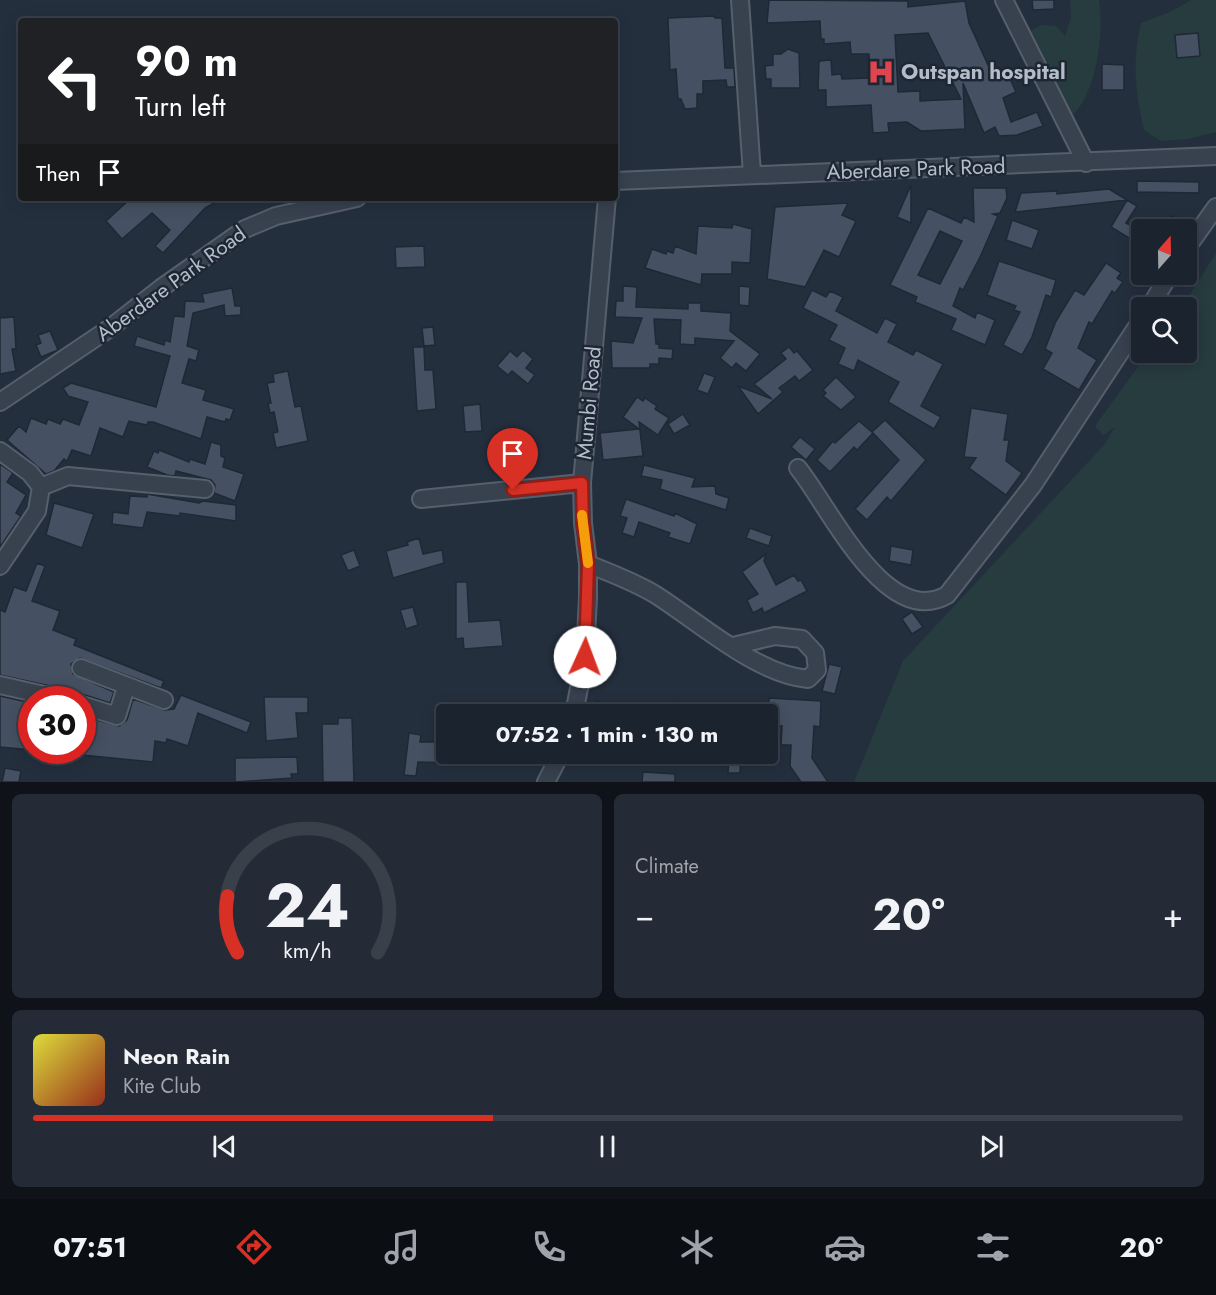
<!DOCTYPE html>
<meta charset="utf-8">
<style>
body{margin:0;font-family:Jost,sans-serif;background:#242b36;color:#f1f3f6;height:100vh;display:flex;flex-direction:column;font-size:22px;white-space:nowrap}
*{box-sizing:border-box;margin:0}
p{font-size:20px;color:#a0a4aa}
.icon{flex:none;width:33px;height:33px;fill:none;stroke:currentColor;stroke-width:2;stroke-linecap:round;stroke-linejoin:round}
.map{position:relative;height:782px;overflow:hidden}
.side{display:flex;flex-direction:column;gap:12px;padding:12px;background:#0f1319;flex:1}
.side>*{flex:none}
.guide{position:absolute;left:18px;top:18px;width:600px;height:183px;border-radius:6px;box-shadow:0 3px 15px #0003,0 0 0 2px #39404a;background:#202124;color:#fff;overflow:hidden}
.needle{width:39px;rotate:20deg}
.fabs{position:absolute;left:1131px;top:219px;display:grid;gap:12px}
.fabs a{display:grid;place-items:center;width:66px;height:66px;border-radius:6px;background:#1b232e;box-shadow:0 3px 15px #0003,0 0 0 2px #39404a;font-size:30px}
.speed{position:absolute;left:18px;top:686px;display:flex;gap:12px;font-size:30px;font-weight:700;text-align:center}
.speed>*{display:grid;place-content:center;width:78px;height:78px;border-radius:50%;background:#1b232e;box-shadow:0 3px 15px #0003,0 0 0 2px #39404a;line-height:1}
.speed .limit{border:9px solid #d22;background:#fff;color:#111}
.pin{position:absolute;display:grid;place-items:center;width:51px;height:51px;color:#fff;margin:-62px -26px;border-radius:50% 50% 50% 0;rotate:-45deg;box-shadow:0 0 6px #0007}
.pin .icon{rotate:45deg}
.me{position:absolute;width:66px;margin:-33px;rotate:2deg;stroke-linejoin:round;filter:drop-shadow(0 0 4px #0008)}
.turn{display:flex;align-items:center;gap:21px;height:126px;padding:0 18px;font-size:27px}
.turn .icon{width:78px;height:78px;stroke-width:2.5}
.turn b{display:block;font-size:42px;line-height:51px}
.then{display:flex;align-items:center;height:57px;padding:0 18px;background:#0003;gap:12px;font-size:22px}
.big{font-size:45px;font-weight:700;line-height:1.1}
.side .widget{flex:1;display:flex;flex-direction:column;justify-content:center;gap:9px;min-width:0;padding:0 21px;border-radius:9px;background:#242b36}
.side .dial{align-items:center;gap:0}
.dial svg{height:156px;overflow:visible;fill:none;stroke:#39404a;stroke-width:7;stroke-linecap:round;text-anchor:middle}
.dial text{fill:#f1f3f6;stroke:none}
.song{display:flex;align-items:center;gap:18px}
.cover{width:72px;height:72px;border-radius:9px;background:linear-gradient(135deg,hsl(60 70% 55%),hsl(10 70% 35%))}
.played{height:6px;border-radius:3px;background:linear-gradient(90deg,#d93025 40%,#39404a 40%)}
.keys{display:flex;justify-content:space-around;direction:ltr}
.heat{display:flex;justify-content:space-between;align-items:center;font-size:33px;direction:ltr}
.side .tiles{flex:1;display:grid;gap:12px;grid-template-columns:1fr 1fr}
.widget:last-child{grid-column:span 2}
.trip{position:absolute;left:436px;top:704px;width:342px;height:60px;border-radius:6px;background:#1b232e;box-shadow:0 3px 15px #0003,0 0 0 2px #39404a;font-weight:700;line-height:60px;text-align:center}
.menu{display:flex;height:96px;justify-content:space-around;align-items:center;background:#0b0e12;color:#a0a4aa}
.menu .icon{width:42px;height:42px}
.menu .active{color:#d93025}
.menu b{font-size:27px;color:#f1f3f6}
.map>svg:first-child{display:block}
.green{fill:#263c3f}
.building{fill:#455162;stroke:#1f2835;stroke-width:1.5;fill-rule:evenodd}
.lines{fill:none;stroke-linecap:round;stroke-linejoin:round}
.minor-casing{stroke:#565f6c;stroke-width:20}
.minor{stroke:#38414e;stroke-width:16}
.route-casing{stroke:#8d1f18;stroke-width:15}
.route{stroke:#d93025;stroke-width:10}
.slow{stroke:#f59e0b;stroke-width:10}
.labels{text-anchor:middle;stroke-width:5;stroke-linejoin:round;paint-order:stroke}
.poi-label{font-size:21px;font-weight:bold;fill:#b4bcc9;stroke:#1d2633;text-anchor:start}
.street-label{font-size:21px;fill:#b4bcc9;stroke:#1d2633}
</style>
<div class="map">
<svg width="1216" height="782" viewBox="0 0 1216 782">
<rect width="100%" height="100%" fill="#242f3e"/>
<!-- green -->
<path class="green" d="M1070 0H1099C1104 34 1097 92 1072 116L1031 31 1041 25 1056 26 1065 36 1071 18Z
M1191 0H1216V132L1188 139 1161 141 1144 130C1135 90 1132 63 1141 23L1170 12Z
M1216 253V782H854L903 661 1104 445 1115 427 1103 435 1095 426 1148 353 1186 352V308L1182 307Z"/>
<!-- building -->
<path class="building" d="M769 0 908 1V7L965 1 969 23 993 76 1006 70 1016 92 1003 98 1011 122 1037 112 1043 126 1017 135 999 136 995 127 984 133 963 83 965 129 921 131 907 122 888 123 889 132 873 133 871 105 826 107V90H818L819 61 831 60 832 75 841 74 842 79 870 78 869 54H851L850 42 824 44V39H821L820 21 767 23ZM928 33 961 99 920 101V91L898 92 895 35Z
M1032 0H1054V9L1033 10Z
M714 16 715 18H722L725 68H734L735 87H727L726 80 703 81V94H697V108L685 109 681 99H678L676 69 670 70 668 18Z
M1198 33 1200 56 1177 58 1175 35Z
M788 49 799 53 800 88H771V79H766L765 66 773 65V54H781Z
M1102 64 1124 65V90H1102Z
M1137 181 1199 182V193L1137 192Z
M911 185V223L897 217Z
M973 188H1006L1007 198 1000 213 993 214 998 216 981 255 963 290 960 288 953 306 975 318 977 312 995 320 985 345 951 330 956 319 915 302 917 297 890 285 928 208 961 223 964 217 974 222ZM940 231 962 241 940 284 918 275Z
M1109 189 1127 200 1015 212 1021 193 1057 191V194Z
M131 198H223L205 208 163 253 155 246 170 230 152 213 122 239 106 221Z
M1127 200 1137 206 1126 223 1142 232V246L1111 227Z
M848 203 842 215 856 221 839 257 824 250 805 287 767 279 775 207Z
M1171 216 1189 227 1187 230H1163Z
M1012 220 1039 230 1032 249 1006 240Z
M733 224 752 229 750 263 732 262V274H702L701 285 645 268 652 249 666 254 667 251 673 253 675 246 696 254 698 226 732 228Z
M424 246 425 267 396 268 395 247Z
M999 261 1056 280 1051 297 1046 295 1032 337 1022 355 1003 345 1020 312 1014 310 1016 306 987 295Z
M1106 263 1121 273 1117 278 1123 282 1115 293 1112 291 1092 324 1089 322 1078 348 1097 360 1079 390 1043 369 1052 353 1045 349 1056 321 1075 290 1084 295Z
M623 286 637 287 636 307 688 309V303H701V311L731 313 730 331 760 354 746 371 736 363 732 368 720 358 734 341 695 338V345L680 344 681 320 654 319 656 344H659V348L673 349 672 359 659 358V364H650V368H612L611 341 633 343 642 318 615 317 616 301H623Z
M739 286 750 287 749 306 739 305Z
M232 288 235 306H241V315L225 316 224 305 193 313 187 346 199 350 196 361 189 359 182 383 206 390 203 400 234 409 230 420 226 419 225 422 207 417 201 439 153 422H148L147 425 129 421 123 437 100 428 91 456 72 450 67 461 64 459 54 471 46 474 7 440 19 426 26 432 31 418 46 424 48 419 60 424 63 419 79 425 88 402 68 396 63 388 71 383 156 407 170 356 134 346 137 336 164 345 165 340 170 342 174 316 184 317 185 301 204 302 202 294Z
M812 290 826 297 830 291 843 297 836 311 877 333 885 318 897 324 888 342 913 355 916 350 943 364 921 406 941 417 934 429 888 402 899 382 858 360 854 371 838 364 845 348 829 340 837 325 803 308Z
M14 317 16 349H12L16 371 0 374V318Z
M433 327 435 345 424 346 422 328Z
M50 331 58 350 41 357 36 345 41 343 38 335Z
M413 347H424L425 370H433L436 409 417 411Z
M789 347 794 353 797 351 813 370 799 381 795 376 779 388 783 392 758 414 738 386 772 399 754 384 786 359 781 353Z
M523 350 533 359 526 368 535 375 528 384 512 371 508 375 497 366 510 351 517 357Z
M288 371 295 407 301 406 308 441 276 448 273 433 278 432 274 412 270 413 268 403H271L267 383 274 382 273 374Z
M704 373 715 377 708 394 697 390Z
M836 377 856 397 841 410 823 396 826 393 823 390Z
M637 397 643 401 645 398 657 406 655 409 669 418 658 435 639 422 643 456 603 460 600 433 639 429 623 417Z
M480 404 482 431 465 432 463 406Z
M971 408 1008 414 1004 440H1009L1006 461 1022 473 1006 495 969 468 976 458 964 457Z
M683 414 690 425 674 434 668 424Z
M885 420 926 460 891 501 887 497 867 520 855 509 899 460 872 432Z
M859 421 873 433 857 450 854 447 830 472 817 460 833 441 835 443Z
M800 437 815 449 806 460 791 447Z
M211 442 221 445V456L225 458 223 467 244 474 235 501 214 493 215 485 211 480 176 471 175 476 167 475 147 467 154 451 158 453 159 450 189 462 190 459 205 464Z
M0 464 13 473 7 482 26 495 16 513 21 516 0 547Z
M644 465 695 478 692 487 715 486 716 494 729 498 726 510 660 489 662 480 641 476Z
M147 494 199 503 203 501 236 505V521L180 513V516L147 512 143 528 112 524 113 512 128 514 130 496 147 497Z
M626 499 674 516 675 513 697 524 690 544 668 537 670 533 639 522 634 537 622 533 627 518 620 516Z
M54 503 94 514 82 548 46 535Z
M750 528 772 536 769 546 746 538Z
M419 538 423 554 442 550 444 563 393 578 386 551 408 545 407 542Z
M891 546 913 550 911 565 889 561Z
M354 550 360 566 348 571 341 555Z
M766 554 764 561 776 585 794 575 798 581 801 580 807 591 764 613 762 608 753 613 747 600 758 594 742 572Z
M37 563 45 566 32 601 60 611 53 630 76 639 74 645 164 681 161 688 80 658 71 664 73 674 114 692 110 703 85 695 72 699 69 692 64 689 0 675V610L5 612 14 587 26 591Z
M456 582H467L469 622 500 620 503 646 464 649 463 638 456 639Z
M413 607 418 625 406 629 400 610Z
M912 612 923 627 912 634 902 619Z
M829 664 842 667 835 694 822 691Z
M181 695 251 722 247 733 198 713 188 746 167 739 166 743 155 741 153 762 82 755V716L119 726 127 720 133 699 165 710 174 709Z
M0 696 32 703V750L0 747Z
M264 697H308V713H296L298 738 266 741Z
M769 698 821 701 820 727 814 726 812 758 828 782H801L790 766 791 745H781L782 726 768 725Z
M596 701 631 711 630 714H592Z
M674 702 703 704V714H674Z
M338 718H352L354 782H323L322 724H338Z
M409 733 421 735 420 742H443V745H447V753H454V763L418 762 416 776 404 775Z
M729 755 741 756 740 773H728Z
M297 757 298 774H291L292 778 235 782V758Z
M5 768 21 771 19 782H2Z
M643 772 675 774V782H642Z"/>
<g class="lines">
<defs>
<path id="minor" d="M740 0 752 174
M1004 0 1086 163
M615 181 1216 156
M1186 249 1216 207
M1149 308 1170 274
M0 402 110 328 161 288 245 229 276 216 357 198
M0 451 30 473 41 487 37 511 0 566
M798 468C829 506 886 630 947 595L1033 485 1142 319
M41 487 68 476 205 489
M421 499 582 483
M588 564C610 573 635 582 656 595 700 623 756 674 808 679L817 670 815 653 802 639 775 636 733 646
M81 668 164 700
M0 685 62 699
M82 705 117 716 126 687
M574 714 585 657 588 598V564L583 523 582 483 607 198
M546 782 561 753"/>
</defs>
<!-- minor casing -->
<use href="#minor" class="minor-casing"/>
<!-- minor -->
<use href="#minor" class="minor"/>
</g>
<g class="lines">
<defs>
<path id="route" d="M513 490 582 483 583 523 588 564 585 657"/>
</defs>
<!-- route casing -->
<use href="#route" class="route-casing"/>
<!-- route -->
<use href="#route" class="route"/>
<!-- slow -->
<path class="slow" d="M582 515 588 563"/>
</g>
<!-- icons -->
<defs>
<symbol id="hospital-bare" viewBox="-9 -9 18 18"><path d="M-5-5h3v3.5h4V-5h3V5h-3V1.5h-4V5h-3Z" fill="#e0444e" stroke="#1d2633" stroke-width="2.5" paint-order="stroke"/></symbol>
</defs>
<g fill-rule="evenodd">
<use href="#hospital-bare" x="862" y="53" width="38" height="38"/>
</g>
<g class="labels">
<!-- poi labels -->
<g class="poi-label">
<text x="901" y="79">Outspan hospital</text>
</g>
<!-- street labels -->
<g class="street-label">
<text transform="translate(916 169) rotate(-2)" y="7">Aberdare Park Road</text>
<text transform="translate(171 284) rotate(-36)" y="7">Aberdare Park Road</text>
<text transform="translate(589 403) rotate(-85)" y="7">Mumbi Road</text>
</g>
</g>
</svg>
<div class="fabs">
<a><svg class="needle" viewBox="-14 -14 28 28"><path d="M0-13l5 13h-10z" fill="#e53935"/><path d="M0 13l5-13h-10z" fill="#a0a4aa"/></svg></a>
<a><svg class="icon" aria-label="search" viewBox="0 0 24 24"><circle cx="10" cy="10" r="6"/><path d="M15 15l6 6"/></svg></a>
</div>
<div class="speed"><div class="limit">30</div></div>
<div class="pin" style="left:513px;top:490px;background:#d93025"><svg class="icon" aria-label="arrive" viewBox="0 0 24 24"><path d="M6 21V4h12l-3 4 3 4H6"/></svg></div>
<svg class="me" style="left:585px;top:657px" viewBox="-20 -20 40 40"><circle r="19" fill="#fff"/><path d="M0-13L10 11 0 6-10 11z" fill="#d93025"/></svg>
<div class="trip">07:52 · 1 min · 130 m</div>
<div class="guide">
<div class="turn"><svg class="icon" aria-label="left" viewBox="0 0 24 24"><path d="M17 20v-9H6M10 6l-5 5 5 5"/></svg><div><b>90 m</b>Turn left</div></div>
<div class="then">Then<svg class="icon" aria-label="arrive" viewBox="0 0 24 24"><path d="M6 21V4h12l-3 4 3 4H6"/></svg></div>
</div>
</div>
<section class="side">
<div class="tiles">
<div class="widget dial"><svg viewBox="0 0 100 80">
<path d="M14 69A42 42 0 1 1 86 69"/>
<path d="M14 69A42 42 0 0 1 9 40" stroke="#d93025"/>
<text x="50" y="56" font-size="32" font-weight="700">24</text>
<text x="50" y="72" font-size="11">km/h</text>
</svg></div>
<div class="widget"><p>Climate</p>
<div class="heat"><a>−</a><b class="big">20°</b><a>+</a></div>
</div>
<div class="widget">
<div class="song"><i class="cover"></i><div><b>Neon Rain</b><p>Kite Club</p></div></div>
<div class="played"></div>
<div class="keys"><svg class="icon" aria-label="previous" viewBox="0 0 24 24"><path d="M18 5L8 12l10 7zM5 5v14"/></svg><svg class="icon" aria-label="pause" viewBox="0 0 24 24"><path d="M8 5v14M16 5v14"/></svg><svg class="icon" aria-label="next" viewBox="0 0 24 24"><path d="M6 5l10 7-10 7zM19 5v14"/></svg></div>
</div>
</div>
</section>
<nav class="menu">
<b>07:51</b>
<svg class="icon active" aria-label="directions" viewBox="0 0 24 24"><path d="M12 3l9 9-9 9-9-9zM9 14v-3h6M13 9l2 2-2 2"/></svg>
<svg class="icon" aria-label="music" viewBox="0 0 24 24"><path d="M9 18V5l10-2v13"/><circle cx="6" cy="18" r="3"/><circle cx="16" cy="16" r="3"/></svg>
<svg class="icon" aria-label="phone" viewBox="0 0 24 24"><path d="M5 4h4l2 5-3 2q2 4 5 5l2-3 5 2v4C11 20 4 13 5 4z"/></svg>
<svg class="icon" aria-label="climate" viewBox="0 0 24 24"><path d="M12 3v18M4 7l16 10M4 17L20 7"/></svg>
<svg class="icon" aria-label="car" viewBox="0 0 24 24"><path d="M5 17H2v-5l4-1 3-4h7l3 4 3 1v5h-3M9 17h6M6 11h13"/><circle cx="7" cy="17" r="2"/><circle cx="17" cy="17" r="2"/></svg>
<svg class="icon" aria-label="filters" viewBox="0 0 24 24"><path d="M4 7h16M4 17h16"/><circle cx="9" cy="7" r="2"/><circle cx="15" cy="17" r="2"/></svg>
<b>20°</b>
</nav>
